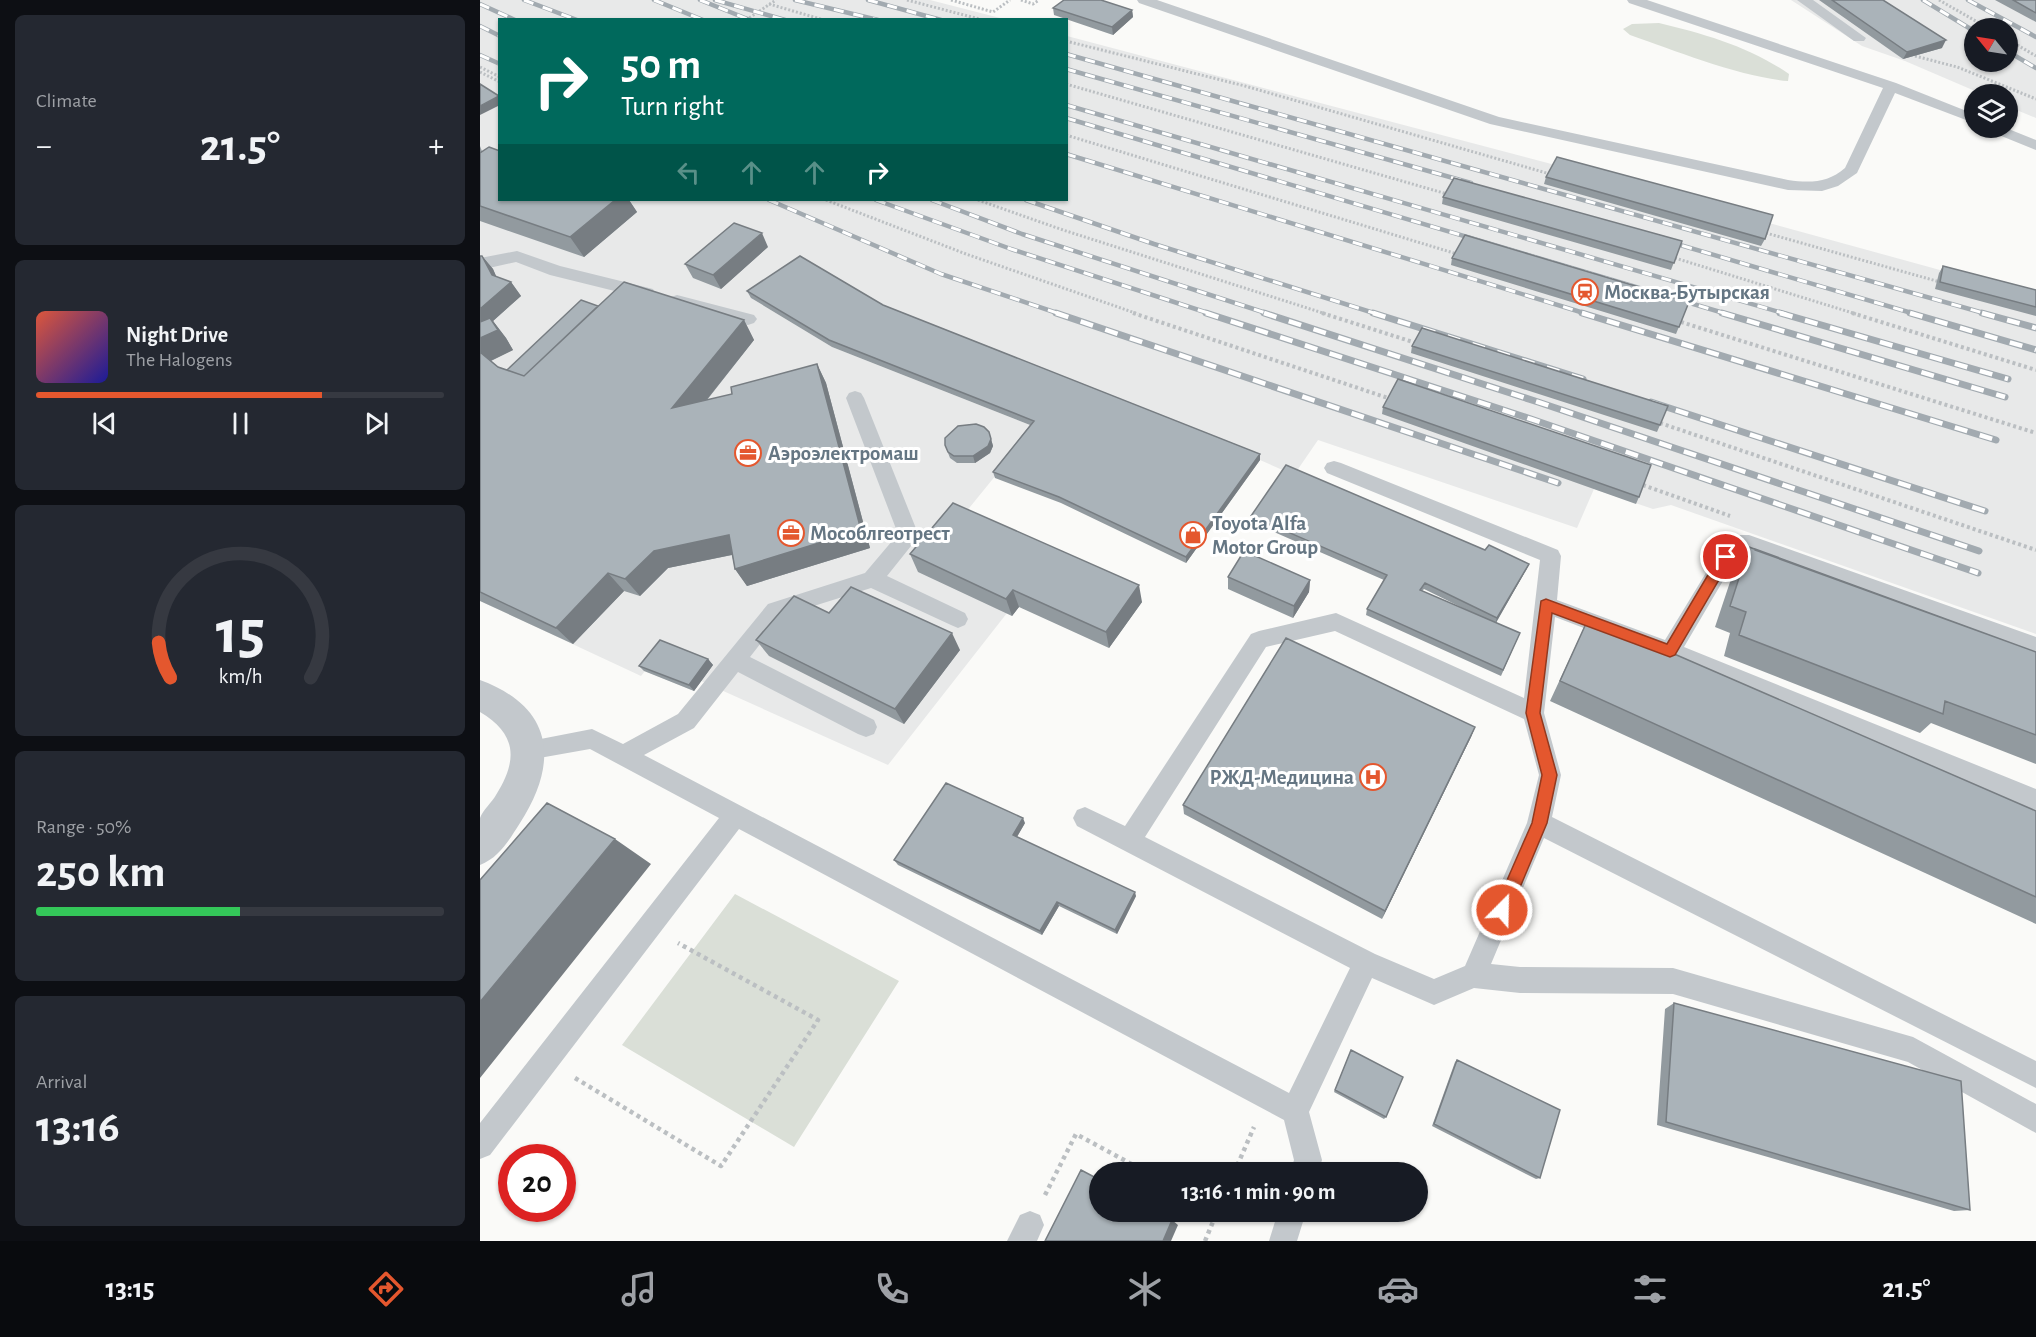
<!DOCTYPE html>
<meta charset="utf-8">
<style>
body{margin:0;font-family:"Alegreya Sans",sans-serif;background:#242831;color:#f1f3f6;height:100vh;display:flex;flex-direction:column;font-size:22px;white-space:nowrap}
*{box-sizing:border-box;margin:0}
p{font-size:20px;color:#9ea1a6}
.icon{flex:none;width:33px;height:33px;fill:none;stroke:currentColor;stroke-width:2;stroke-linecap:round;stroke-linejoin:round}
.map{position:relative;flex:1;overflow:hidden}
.drawer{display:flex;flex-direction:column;gap:15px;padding:15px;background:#0d0f14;width:480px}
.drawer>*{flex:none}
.hud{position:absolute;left:18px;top:18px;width:570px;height:183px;border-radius:0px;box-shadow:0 2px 4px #0004;background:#00695c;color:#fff;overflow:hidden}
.needle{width:39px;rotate:300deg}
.tools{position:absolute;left:1484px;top:18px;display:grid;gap:12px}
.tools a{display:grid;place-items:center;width:54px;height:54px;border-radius:50%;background:#171b24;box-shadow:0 2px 4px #0004;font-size:30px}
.speed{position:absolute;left:18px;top:1144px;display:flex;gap:12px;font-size:30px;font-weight:700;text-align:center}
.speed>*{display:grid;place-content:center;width:78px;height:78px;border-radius:50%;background:#171b24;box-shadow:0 2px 4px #0004;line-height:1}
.speed .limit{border:9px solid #d22;background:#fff;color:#111}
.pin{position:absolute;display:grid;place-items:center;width:51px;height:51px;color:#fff;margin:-26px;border:3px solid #fff;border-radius:50%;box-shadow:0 2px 6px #0007}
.me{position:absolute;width:66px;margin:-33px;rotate:23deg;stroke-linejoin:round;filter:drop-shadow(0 0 4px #0008)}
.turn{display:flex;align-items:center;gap:21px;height:126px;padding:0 24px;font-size:27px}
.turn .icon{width:78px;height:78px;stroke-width:2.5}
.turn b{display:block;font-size:42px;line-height:51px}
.lanes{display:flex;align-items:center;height:57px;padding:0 24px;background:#0003;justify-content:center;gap:30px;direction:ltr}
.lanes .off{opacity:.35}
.big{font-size:45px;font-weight:700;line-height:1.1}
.drawer .widget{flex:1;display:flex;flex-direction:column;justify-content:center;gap:9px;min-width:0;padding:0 21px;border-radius:9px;background:#242831}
.drawer .dial{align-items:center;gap:0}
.dial svg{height:156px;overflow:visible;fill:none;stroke:#363941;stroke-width:7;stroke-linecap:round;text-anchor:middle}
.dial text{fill:#f1f3f6;stroke:none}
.song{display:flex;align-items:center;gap:18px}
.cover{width:72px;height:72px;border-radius:9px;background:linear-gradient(135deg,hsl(10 70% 55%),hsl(240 70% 35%))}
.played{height:6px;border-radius:3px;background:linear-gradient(90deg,#e4572e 70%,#363941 70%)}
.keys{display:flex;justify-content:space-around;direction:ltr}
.heat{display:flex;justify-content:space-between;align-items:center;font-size:33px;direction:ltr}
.charge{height:9px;border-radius:4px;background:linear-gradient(90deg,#34c759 50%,#363941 0)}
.trip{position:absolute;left:609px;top:1162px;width:339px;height:60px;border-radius:30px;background:#171b24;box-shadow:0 2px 4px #0004;font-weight:700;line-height:60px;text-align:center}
.menu{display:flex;height:96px;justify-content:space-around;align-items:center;background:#090b0e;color:#9ea1a6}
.menu .icon{width:42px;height:42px}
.menu .selected{color:#e4572e}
.menu b{font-size:27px;color:#f1f3f6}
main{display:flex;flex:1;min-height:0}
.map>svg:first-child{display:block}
.built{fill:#e8e9e9;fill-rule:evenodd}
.green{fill:#dadfd7}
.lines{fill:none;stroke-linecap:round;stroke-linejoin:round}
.path-far2{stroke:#bbbfc2;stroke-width:3;stroke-dasharray:2 2;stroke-linecap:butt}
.path-far1{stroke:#bbbfc2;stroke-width:4;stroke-dasharray:3 3;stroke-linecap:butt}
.path{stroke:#bbbfc2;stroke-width:4.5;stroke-dasharray:4 4;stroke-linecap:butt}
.service{fill:#c3c8cc;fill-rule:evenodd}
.minor{fill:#c3c8cc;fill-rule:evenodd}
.rail-far1-casing{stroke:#a2aab0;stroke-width:4.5}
.rail-casing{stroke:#a2aab0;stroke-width:7}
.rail-far1{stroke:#fff;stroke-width:3;stroke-dasharray:10;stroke-linecap:butt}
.rail{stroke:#fff;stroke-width:4.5;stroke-dasharray:13;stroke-linecap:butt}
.wall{fill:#929a9f;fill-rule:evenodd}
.shaded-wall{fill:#777d82}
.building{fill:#aab3b9;stroke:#777d82;stroke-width:1.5}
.route{fill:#e4572e;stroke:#94391e;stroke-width:1.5}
.labels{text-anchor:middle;stroke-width:6;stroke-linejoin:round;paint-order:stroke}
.poi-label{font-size:21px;font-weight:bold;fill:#657683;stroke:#fff;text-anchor:start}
</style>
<main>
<section class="drawer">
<div class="widget"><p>Climate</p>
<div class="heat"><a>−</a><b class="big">21.5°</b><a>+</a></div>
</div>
<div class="widget">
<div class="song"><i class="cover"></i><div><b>Night Drive</b><p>The Halogens</p></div></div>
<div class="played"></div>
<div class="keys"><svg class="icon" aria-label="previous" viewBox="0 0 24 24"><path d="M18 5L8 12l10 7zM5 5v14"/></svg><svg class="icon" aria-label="pause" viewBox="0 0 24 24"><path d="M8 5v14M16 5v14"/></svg><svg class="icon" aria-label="next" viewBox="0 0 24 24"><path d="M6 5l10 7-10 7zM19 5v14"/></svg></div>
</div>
<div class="widget dial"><svg viewBox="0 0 100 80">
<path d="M14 69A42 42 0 1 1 86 69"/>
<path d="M14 69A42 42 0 0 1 8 51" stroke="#e4572e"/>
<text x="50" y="56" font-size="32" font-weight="700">15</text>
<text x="50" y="72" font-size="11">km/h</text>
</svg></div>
<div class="widget"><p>Range · 50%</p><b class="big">250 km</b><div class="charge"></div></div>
<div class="widget"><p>Arrival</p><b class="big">13:16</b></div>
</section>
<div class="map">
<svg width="1556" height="1241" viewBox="0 0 1556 1241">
<rect width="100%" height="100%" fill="#fafaf8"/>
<!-- built -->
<path class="built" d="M0 0H450L524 19 20 20V200H586L587 36 1151 185 1460 270 1459 274 1556 299V634L1191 505 1173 509 1114 489 1097 528 838 440 814 475 780 460 271 298 352 347 555 427 438 571 527 613 408 765 221 681 214 691 165 671 161 676 0 601Z
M1311 0H1556V118L1527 106V94H1502L1425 61 1382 46ZM1494 28H1527V62H1494Z"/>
<!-- green -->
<path class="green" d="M1179 23C1225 34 1270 47 1309 74L1308 81C1260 77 1196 51 1150 35L1143 29 1152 24Z
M255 894 419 981 314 1147 142 1045Z"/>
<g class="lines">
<!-- path-far2 -->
<path class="path-far2" d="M427 0 503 20
M471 0 513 12 530 0
M541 0 553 4 559 0
M1459 0 1508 28
M289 4 344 20
M266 20 296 0
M1527 39 1556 56
M586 41 765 86 1070 174
M1435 56 1477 67 1556 99
M0 67 20 77
M0 72 20 82
M586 84 967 194
M586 135 977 254
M346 200 486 254 658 314
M498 200 583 230 846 314
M1286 233 1460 282
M1195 258 1376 314"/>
<!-- path-far1 -->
<path class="path-far1" d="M653 313 911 399
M842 313 936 343
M1372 313 1556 370
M1201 322 1556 433
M1180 423 1556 550
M1163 485 1250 516"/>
<!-- path -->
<path class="path" d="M95 1078 241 1166 338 1020 198 943
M754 1173 774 1127
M565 1195 596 1134 668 1173
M725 1241 737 1212"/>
<!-- service -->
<path class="service" d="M657 0H677L1019 117 1308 180C1330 183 1348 183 1365 168L1403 88 1149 3 1147 0H1167L1416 83 1494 114V123L1415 93 1377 173 1358 186 1342 191 1308 190 1010 124 659 3Z
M1317 0H1333L1386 38 1384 41H1374Z
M1507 128H1526L1556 140V150L1509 131Z
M37 251 80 266 173 289 175 293 173 297 167 299 70 275 36 262 0 270V258Z
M197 295 274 315 277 319 274 323 268 325 191 305 188 301 191 297Z
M375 391 381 393 384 398 439 536 407 576 485 613 488 619 485 625 478 628 471 625 391 588 302 616 270 657 394 720 397 727 394 734 386 737 378 734 258 672 214 728 164 755 809 1093 870 968 597 826 593 818 597 810 605 807 645 826 771 634 779 631 856 613 1044 698 1060 560 847 473 844 468 847 463 854 461 861 463 1078 550 1081 556 1077 600 1185 640 1246 540 1260 535H1269L1556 637V655L1268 551 1260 552 1204 647 1556 789V811L1182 658 1075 617 1064 713 1081 775 1072 817 1556 1061V1088L1064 838 1011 964 1040 967 1193 968 1433 1037 1556 1104V1133L1428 1062 1193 994 1040 993 994 988 954 1005 892 978 829 1112 842 1160 838 1173H810L814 1160 804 1120 259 829 10 1155 0 1159V1123L239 818 110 749 48 760 40 757 37 750 40 743 112 729 143 744 198 714 288 604 385 573 418 534 366 398 369 393ZM855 631 1044 719 1059 775 1047 823 985 966 954 979 895 954 665 837 786 647Z
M550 1211 560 1215 564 1225 557 1241H527L540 1215Z
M798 1212H826L817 1241H789Z"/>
<!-- minor -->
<path class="minor" d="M0 680C73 707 80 761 40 823 29 840 20 857 0 865 0 854 0 828 0 818 3 810 12 802 16 795 38 760 37 734 0 712Z"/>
<defs>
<path id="rail-far1" d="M44 0 97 20
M174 0 223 20
M220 0 270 20
M235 0 305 20
M315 0 398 20
M388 0 461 20
M1443 0 1494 31
M1488 0 1556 37
M0 4 35 20
M0 26 20 36
M1527 51 1556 68
M586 54 1507 314
M0 55 20 64
M586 69 991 183
M586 105 1306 314
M586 118 1247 314
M586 154 1107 314
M289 200 461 274 580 314
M396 200 531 249 731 314
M452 200 542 234 789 314
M546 200 674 244 897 314
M1183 240 1435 314"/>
<path id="rail" d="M576 313 1078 483
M726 313 1051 419 1498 573
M784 313 1058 402 1499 551
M893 313 1103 379
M1102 313 1516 440
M1242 313 1525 397
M1300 313 1528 379
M1430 313 1556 350
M1502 313 1556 328
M1171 402 1505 511"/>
</defs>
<!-- rail-far1 casing -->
<use href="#rail-far1" class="rail-far1-casing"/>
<!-- rail casing -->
<use href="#rail" class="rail-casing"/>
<!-- rail-far1 -->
<use href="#rail-far1" class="rail-far1"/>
<!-- rail -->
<use href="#rail" class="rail"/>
</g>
<!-- wall -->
<path class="wall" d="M1339 0H1403L1462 48 1423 59Z
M1515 0H1556V22Z
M573 8 652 10 653 17 633 35 574 15Z
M0 146 20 200H149L157 212 104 257 0 221Z
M1066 177 1285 239 1281 246 1064 184Z
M963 197 1202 241 1191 270 962 204Z
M288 247 241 289 213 278 205 264Z
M0 256H2L13 269 16 277 31 282 41 296 13 321 26 338 33 350 11 361 18 367 27 370 118 306 264 320 274 340 227 400 252 394 337 364 346 383 390 548 267 586 255 569 252 555 188 568 160 596 144 591 93 644 0 601Z
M972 258 1209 302 1196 334 971 265Z
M1463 266 1556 290V316L1455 289 1459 273Z
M267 291 403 305 780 454V460L706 563 581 503 515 478 513 472 550 425 352 347 271 298Z
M932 346 1180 425 1177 432 931 353Z
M903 407 1159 497 1156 504 902 414Z
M511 439 513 446 510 453 495 463H477L470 458 465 445Z
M771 516 1005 550 1049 564 1046 570 1016 623 1040 633 1021 676 886 615 887 609 904 580 771 522ZM944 589 997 615 942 591Z
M1269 547 1556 652V764L1451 723 1440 733 1244 656 1250 633 1235 627 1254 570Z
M430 554 662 602 629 648 539 607 532 616 438 572Z
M748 577 830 580 829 592 813 618 748 589Z
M349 613 480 650 424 724 289 656 276 640Z
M1109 617 1556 811V924L1070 701Z
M228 659 233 665 214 691 164 671 159 666Z
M995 727 991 737 902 919 704 814 703 805Z
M545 823 537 837 656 896 637 934 579 906 562 935 418 865 414 860Z
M1194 1003 1490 1210 1474 1211 1177 1125 1185 1009Z
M871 1050 906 1117 904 1119 854 1092Z
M977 1060 1060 1178 1056 1179 952 1126 975 1062Z"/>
<!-- shaded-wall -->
<path class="shaded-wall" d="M652 10 653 17 633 35 632 27Z
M1466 40 1462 48 1423 59 1427 52Z
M19 96 20 98V105L0 115V106Z
M135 200H149L157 212 104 257 90 237Z
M282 233 288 247 241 289 233 275Z
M2 256 13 269 22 289 12 275Z
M31 282 41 296 13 321 26 338 33 350 6 363 0 355V309Z
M264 320 274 340 205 427 192 408Z
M337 364 346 383 390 548 267 586 255 569Z
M509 432 513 446 510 453 495 463 493 456Z
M780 454V460L706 563V557Z
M249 535 261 553 188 568 160 596 145 579 174 551Z
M1049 564 1046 570 1015 624 1017 618Z
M128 573 144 591 93 644 76 628Z
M830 580 829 592 813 618 814 606Z
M659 585 662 602 629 648 626 632Z
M533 590 539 607 532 616 526 599Z
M472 633 480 650 424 724 415 709Z
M228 659 233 665 214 691 209 685Z
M995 727 991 737 902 919 905 911Z
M543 818 545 823 535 840 533 835Z
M135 839 171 864 0 1078V1002Z
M655 892 656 896 637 934 635 930Z
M577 902 579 906 562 935 560 931Z
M692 1220 698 1225 691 1241H683Z"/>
<!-- building -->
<path class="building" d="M584 0H621L652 10 632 27 573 8Z
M1352 0H1403L1466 40 1427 52Z
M1533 0H1556V13Z
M0 84 19 96 0 106Z
M9 147 20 151V200H135L90 237 0 206V153Z
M1077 157 1293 215 1285 239 1066 177Z
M974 178 1202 241 1194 263 963 197Z
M254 223 282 233 233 275 205 264Z
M985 235 1209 302 1199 327 972 258Z
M0 256H2L12 275 31 282 0 309Z
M320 256 403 305 780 454 706 557 579 497 513 472 554 421 349 340 267 291Z
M1463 266 1556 290V307L1460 282Z
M144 282 264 320 192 408 252 394 251 387 337 364 381 530 255 569 249 535 174 551 145 579 128 573 76 628 0 592V352L18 367 44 376Z
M101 300 118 306 44 376 27 370Z
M10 318 18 330 0 338V322Z
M942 328 1188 406 1180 425 932 346Z
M918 379 1171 465 1159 497 903 407Z
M496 424 504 427 509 432 511 439 508 446 493 456H474L468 452 465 445V438L478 426Z
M806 465 1005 550 1009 545 1049 564 1017 618 945 583 940 590 1040 633 1023 670 887 609 907 575 771 516Z
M473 503 659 585 626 632 533 590 526 599 430 554Z
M1269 547 1556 652V735L1465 701 1463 714 1259 635 1266 612 1250 606Z
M1275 549 1556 652 1275 550Z
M764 551 830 580 814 606 748 577Z
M371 587 472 633 415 709 276 640 314 596 349 613Z
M1109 617 1556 811V897L1080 681Z
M806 638 995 727 905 911 703 805Z
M180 640 228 659 209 685 159 666Z
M466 783 543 818 533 835 655 892 635 930 577 902 560 931 414 860Z
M67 803 135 839 0 1002V880Z
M1194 1003 1481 1081 1490 1210 1186 1122Z
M871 1050 923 1077 906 1117 855 1090Z
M977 1060 1080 1110 1060 1178 954 1124Z
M601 1170 620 1180V1212H677L692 1220 683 1241H565Z"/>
<!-- route -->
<path class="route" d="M1246 552 1252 557 1250 561 1195 655 1190 657 1072 613 1060 713 1077 775 1067 823 1028 916 1022 918 1016 916 1014 910 1052 823 1062 775 1046 713 1061 601 1066 599 1187 644 1241 553Z"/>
<!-- icons -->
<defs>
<symbol id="station-ring" viewBox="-11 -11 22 22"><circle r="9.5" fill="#fff" stroke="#e4572e" stroke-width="1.5"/><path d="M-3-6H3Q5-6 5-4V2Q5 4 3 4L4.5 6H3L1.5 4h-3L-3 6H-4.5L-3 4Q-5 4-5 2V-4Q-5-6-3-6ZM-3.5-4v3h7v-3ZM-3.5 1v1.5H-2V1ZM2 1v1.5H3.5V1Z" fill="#e4572e"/></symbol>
<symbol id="office-ring" viewBox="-11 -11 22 22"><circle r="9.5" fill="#fff" stroke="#e4572e" stroke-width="1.5"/><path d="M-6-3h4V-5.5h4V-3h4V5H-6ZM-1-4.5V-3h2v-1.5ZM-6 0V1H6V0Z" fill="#e4572e"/></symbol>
<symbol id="shop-ring" viewBox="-11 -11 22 22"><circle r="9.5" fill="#fff" stroke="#e4572e" stroke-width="1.5"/><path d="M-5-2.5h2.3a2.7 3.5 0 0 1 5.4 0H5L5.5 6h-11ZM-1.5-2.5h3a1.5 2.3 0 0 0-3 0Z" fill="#e4572e"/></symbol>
<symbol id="hospital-ring" viewBox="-11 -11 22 22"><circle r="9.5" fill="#fff" stroke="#e4572e" stroke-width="1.5"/><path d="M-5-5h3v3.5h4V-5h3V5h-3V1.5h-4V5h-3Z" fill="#e4572e"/></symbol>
</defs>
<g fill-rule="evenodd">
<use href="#station-ring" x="1090" y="277" width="30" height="30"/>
<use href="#office-ring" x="253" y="438" width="30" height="30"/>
<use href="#office-ring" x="296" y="518" width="30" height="30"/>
<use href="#shop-ring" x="698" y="520" width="30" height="30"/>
<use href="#hospital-ring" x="878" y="762" width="30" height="30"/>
</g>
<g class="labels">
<!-- poi labels -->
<g class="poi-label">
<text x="1124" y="299">Москва-Бутырская</text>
<text x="288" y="460">Аэроэлектромаш</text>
<text x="732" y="530">Toyota Alfa<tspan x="732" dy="24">Motor Group</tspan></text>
<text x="330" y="540">Мособлгеотрест</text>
<text x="874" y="784" text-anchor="end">РЖД-Медицина</text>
</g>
</g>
</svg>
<div class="tools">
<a><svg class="needle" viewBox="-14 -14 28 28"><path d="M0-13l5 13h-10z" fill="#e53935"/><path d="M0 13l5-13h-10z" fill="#9ea1a6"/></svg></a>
<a><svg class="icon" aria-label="layers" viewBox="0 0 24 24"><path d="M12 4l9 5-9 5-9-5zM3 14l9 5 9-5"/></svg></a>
</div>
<div class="speed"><div class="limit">20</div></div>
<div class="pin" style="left:1246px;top:557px;background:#d93025"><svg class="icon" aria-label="arrive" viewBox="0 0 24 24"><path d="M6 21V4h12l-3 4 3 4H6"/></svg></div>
<svg class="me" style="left:1022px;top:910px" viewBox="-20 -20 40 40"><circle r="17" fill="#e4572e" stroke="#fff" stroke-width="3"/><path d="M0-11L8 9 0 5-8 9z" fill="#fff"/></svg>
<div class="trip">13:16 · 1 min · 90 m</div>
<div class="hud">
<div class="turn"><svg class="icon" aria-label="right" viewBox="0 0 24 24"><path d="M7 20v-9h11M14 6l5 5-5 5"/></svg><div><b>50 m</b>Turn right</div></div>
<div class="lanes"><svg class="icon off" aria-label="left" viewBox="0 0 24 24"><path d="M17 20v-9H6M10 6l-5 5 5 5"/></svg><svg class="icon off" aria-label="ahead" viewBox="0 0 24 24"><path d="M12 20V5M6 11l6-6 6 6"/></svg><svg class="icon off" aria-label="ahead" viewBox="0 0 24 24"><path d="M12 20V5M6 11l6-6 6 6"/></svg><svg class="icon" aria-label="right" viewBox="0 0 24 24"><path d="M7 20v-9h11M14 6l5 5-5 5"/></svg></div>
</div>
</div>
</main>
<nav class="menu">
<b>13:15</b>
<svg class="icon selected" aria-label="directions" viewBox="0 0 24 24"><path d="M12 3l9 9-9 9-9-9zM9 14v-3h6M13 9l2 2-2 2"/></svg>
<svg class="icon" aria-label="music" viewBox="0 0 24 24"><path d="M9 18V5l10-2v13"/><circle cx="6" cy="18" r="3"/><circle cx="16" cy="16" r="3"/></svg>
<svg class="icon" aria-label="phone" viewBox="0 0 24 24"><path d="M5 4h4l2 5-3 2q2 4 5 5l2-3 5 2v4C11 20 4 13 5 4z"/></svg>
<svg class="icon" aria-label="climate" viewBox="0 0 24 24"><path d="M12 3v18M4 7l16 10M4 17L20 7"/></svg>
<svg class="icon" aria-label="car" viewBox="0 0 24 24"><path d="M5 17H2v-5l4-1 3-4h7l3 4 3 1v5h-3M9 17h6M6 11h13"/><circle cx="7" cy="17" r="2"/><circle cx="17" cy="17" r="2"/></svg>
<svg class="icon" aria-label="filters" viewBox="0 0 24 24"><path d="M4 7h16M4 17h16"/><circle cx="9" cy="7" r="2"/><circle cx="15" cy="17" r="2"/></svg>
<b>21.5°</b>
</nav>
